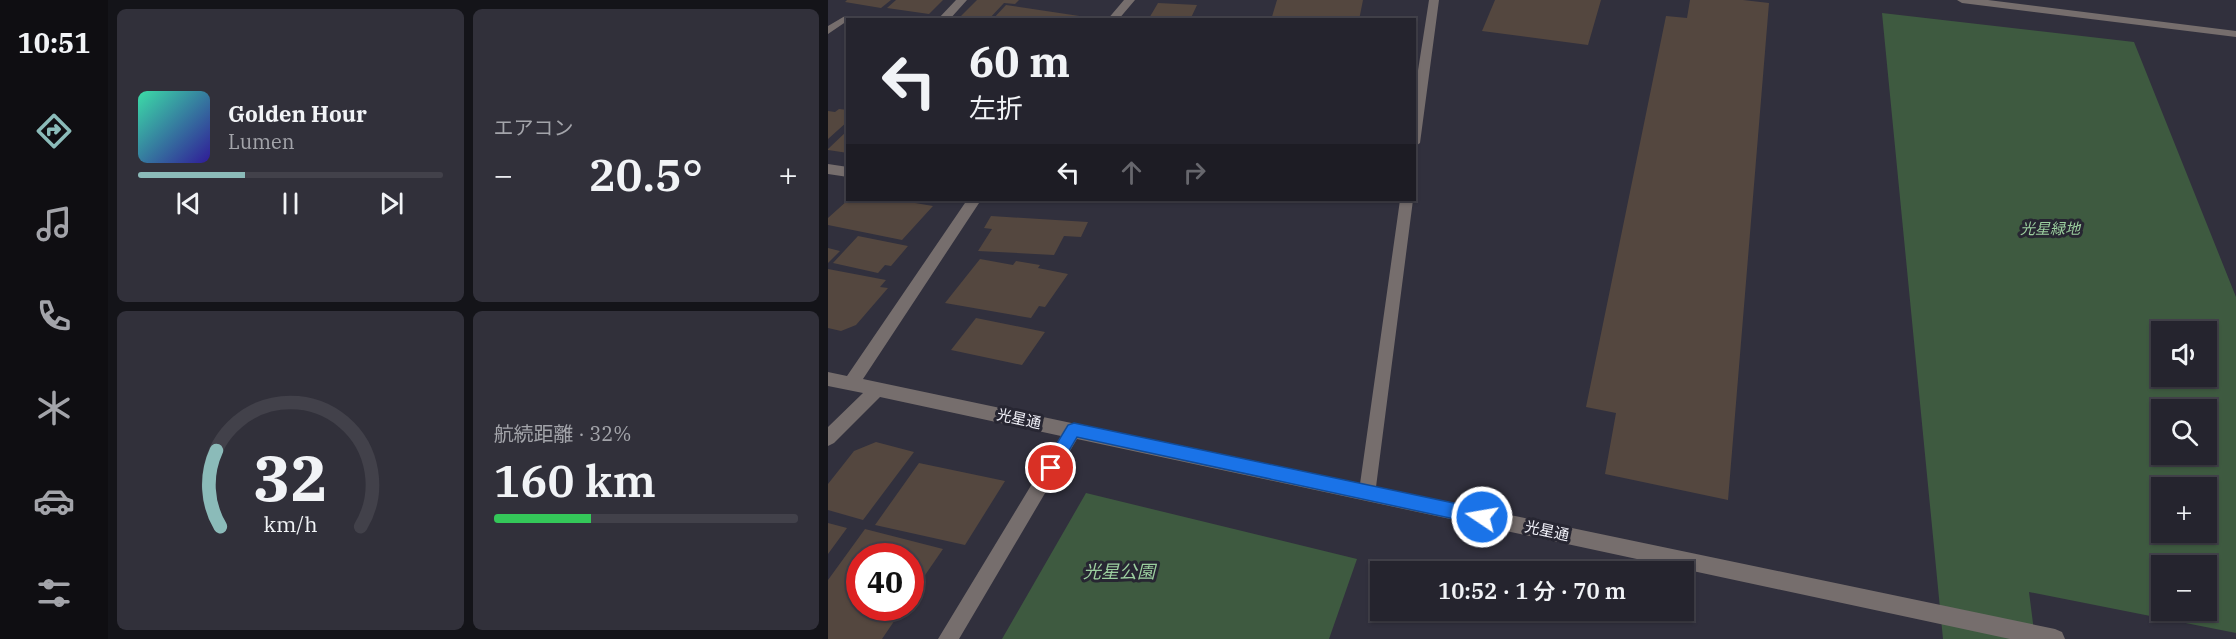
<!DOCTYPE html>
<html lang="ja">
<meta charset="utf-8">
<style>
body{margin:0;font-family:"IBM Plex Serif","Noto Sans JP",serif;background:#31303a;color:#f1f3f6;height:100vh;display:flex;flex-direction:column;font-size:22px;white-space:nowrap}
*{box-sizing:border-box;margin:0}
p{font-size:20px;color:#a3a4aa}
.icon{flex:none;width:33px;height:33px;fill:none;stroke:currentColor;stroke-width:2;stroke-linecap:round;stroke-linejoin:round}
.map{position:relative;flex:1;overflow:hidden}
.panel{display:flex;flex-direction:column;gap:9px;padding:9px;background:#141419;width:720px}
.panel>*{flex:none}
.guide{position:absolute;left:18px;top:18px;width:570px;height:183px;border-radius:0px;box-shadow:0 2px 4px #0004,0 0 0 2px #42414a;background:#25242e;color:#f1f3f6;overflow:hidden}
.buttons{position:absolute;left:1323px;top:321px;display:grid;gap:12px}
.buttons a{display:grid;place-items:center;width:66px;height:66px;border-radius:0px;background:#25242e;box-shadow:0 2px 4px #0004,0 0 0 2px #42414a;font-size:30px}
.speed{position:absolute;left:18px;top:543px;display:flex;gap:12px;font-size:30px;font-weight:700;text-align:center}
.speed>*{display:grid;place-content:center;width:78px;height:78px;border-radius:50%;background:#25242e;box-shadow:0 2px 4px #0004,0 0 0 2px #42414a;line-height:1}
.speed .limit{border:9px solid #d22;background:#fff;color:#111}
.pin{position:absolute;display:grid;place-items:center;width:51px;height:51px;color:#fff;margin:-26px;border:3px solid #fff;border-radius:50%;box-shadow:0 2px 6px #0007}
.me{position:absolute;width:66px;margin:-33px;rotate:282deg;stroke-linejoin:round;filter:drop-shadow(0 0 4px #0008)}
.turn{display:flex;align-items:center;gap:21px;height:126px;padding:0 24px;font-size:27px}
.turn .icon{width:78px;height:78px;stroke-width:2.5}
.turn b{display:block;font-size:42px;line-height:51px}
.lanes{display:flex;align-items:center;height:57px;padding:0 24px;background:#0003;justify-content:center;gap:30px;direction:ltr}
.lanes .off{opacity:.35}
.big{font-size:45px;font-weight:600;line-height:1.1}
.panel .tile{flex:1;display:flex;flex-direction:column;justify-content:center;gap:9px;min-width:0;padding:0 21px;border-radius:9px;background:#31303a}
.panel .dial{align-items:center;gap:0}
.dial svg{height:156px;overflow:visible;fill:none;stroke:#42414a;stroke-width:7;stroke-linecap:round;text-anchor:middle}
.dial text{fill:#f1f3f6;stroke:none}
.song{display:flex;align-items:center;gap:18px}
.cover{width:72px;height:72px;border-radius:9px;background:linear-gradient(135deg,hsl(160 70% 55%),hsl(250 70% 35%))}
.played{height:6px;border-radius:3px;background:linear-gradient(90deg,#8bbbb9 35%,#42414a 35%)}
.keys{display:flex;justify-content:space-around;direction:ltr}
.heat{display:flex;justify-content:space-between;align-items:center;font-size:33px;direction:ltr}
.charge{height:9px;border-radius:4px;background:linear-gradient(90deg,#34c759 32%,#42414a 0)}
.panel .tiles{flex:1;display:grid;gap:9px;grid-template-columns:repeat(2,1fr)}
.trip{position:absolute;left:542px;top:561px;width:324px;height:60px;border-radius:0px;background:#25242e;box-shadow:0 2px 4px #0004,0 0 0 2px #42414a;font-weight:600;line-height:60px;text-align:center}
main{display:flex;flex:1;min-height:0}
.dock{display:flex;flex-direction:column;width:108px;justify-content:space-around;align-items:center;background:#0f0e12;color:#a3a4aa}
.dock .icon{width:42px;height:42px}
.dock .active{color:#8bbbb9}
.dock b{font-size:27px;color:#f1f3f6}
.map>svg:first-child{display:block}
.green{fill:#3e5a40;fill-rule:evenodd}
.building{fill:#54473f}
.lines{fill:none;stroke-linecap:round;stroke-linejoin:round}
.minor{fill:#766e6d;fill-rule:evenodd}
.route{fill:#1a73e8;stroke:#114b97;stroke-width:1.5}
.labels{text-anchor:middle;stroke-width:6;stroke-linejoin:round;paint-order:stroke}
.park-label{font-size:15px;font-style:italic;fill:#9ccf9f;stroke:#272632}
.street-label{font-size:15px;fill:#f0f0f8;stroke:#272632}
.near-park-label{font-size:18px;font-style:italic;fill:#9ccf9f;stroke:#272632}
</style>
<main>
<nav class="dock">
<b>10:51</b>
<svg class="icon active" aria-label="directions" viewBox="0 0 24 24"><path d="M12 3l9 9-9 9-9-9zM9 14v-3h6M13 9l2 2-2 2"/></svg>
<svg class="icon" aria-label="music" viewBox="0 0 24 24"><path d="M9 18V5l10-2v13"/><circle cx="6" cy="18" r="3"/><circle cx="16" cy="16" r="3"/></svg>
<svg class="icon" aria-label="phone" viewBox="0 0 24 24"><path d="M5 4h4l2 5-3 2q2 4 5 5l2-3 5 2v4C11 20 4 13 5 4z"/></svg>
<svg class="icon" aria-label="climate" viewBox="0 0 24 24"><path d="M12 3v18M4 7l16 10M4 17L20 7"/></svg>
<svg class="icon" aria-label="car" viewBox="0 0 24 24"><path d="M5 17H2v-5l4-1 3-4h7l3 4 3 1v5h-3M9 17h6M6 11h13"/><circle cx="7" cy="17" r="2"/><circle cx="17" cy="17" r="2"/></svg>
<svg class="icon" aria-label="filters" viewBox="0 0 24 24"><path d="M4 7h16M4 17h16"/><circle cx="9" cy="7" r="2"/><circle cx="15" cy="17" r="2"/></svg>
</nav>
<section class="panel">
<div class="tiles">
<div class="tile">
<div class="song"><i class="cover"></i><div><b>Golden Hour</b><p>Lumen</p></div></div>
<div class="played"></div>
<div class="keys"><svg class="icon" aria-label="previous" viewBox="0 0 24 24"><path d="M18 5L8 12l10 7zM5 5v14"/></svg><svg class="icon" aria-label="pause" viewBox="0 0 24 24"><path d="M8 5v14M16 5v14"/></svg><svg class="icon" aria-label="next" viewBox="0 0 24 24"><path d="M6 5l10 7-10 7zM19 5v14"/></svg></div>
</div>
<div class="tile"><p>エアコン</p>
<div class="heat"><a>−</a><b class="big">20.5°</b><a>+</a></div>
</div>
<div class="tile dial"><svg viewBox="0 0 100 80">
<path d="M14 69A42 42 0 1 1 86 69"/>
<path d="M14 69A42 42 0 0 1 12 30" stroke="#8bbbb9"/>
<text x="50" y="56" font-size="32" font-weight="700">32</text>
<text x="50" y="72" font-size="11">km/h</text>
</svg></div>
<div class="tile"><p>航続距離 · 32%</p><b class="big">160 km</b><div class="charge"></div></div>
</div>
</section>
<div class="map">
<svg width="1408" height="639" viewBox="0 0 1408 639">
<rect width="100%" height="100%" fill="#31303d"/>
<!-- green -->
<path class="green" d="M1054 13 1306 42 1408 297V633L1201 592 1207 639H1115ZM1334 332H1378V376H1334ZM1334 410H1378V454H1334ZM1334 488H1378V532H1334ZM1334 566H1378V610H1334Z
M258 493 529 559 501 639H174Z"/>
<!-- building -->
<path class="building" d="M19 0H63L53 8 17 2Z
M68 0H115L101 14 59 8Z
M149 0H191L187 4 176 3 160 20 130 19Z
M449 0H535L531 20H443Z
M667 0H773L760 45 654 31Z
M862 0H915L941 3 900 500 777 474 788 413 758 407 838 16 859 18Z
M330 3 369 5 362 20H320Z
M178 5 258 17 256 20H164Z
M11 109 20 110V121L0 139V111L7 112Z
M20 130V153L0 150V149Z
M20 200H69L105 206 74 240 0 225V218Z
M163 216 260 222 253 237 236 236 226 255 150 251 164 229 156 228Z
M30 236 80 246 63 266 57 265 50 273 5 263Z
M0 248 12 251 0 263Z
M152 259 185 265 188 261 212 265 210 268 240 274 217 307 211 306 203 318 117 303Z
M0 269 58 280 52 287 60 288 28 325 13 331 0 328Z
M148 318 217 332 194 365 123 350Z
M48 442 86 452 35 520 0 510V484L26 451Z
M91 463 177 481 137 545 47 525Z
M0 523 19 528 0 554Z
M37 529 115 549 82 597V556H32V608H75L54 639H0V580Z"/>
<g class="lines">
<!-- minor -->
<path class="minor" d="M128 0H139L121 20H109Z
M296 0H307L290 20H279Z
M601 0H611L592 143 586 147V96Z
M1129 0H1160L1408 31V37L1134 3Z
M17 16 22 19 0 34V26Z
M0 164 20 167V177L0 174Z
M139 200H153L35 379 532 484 572 200H585L548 487 1227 629 1234 632 1237 639H1182L249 439 131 639H110L233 436 52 397 6 443 0 446V427L35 393 0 386V372L19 376Z"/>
</g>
<!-- route -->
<path class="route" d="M246 423 654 509 660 512 662 517 660 523 654 525 249 437 228 473H217L215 468 217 463 240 425Z"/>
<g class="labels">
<!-- park labels -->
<g class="park-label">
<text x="1222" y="234">光星緑地</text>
</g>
<!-- street labels -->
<g class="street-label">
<text transform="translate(191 419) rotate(12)" y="5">光星通</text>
<text transform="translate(719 531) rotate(12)" y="5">光星通</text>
</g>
<!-- near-park labels -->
<g class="near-park-label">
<text x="291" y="578">光星公園</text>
</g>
</g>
</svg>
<div class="buttons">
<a><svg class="icon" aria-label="sound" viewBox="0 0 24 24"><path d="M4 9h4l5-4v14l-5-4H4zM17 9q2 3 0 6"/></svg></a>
<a><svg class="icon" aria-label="search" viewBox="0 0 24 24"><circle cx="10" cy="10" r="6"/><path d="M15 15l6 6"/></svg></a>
<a>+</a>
<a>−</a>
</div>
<div class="speed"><div class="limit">40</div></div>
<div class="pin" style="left:223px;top:468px;background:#d93025"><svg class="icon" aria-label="arrive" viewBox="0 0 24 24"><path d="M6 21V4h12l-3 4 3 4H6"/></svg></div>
<svg class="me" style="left:654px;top:517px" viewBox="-20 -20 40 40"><circle r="17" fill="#1a73e8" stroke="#fff" stroke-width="3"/><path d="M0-11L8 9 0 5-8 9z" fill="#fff"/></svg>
<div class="trip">10:52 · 1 分 · 70 m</div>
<div class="guide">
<div class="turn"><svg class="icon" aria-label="left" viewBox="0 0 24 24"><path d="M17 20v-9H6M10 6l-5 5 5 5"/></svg><div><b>60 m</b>左折</div></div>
<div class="lanes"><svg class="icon" aria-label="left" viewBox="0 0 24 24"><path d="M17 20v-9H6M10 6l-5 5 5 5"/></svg><svg class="icon off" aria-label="ahead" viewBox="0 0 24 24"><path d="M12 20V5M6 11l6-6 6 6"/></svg><svg class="icon off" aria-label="right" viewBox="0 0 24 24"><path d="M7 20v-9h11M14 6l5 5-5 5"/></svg></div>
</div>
</div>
</main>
